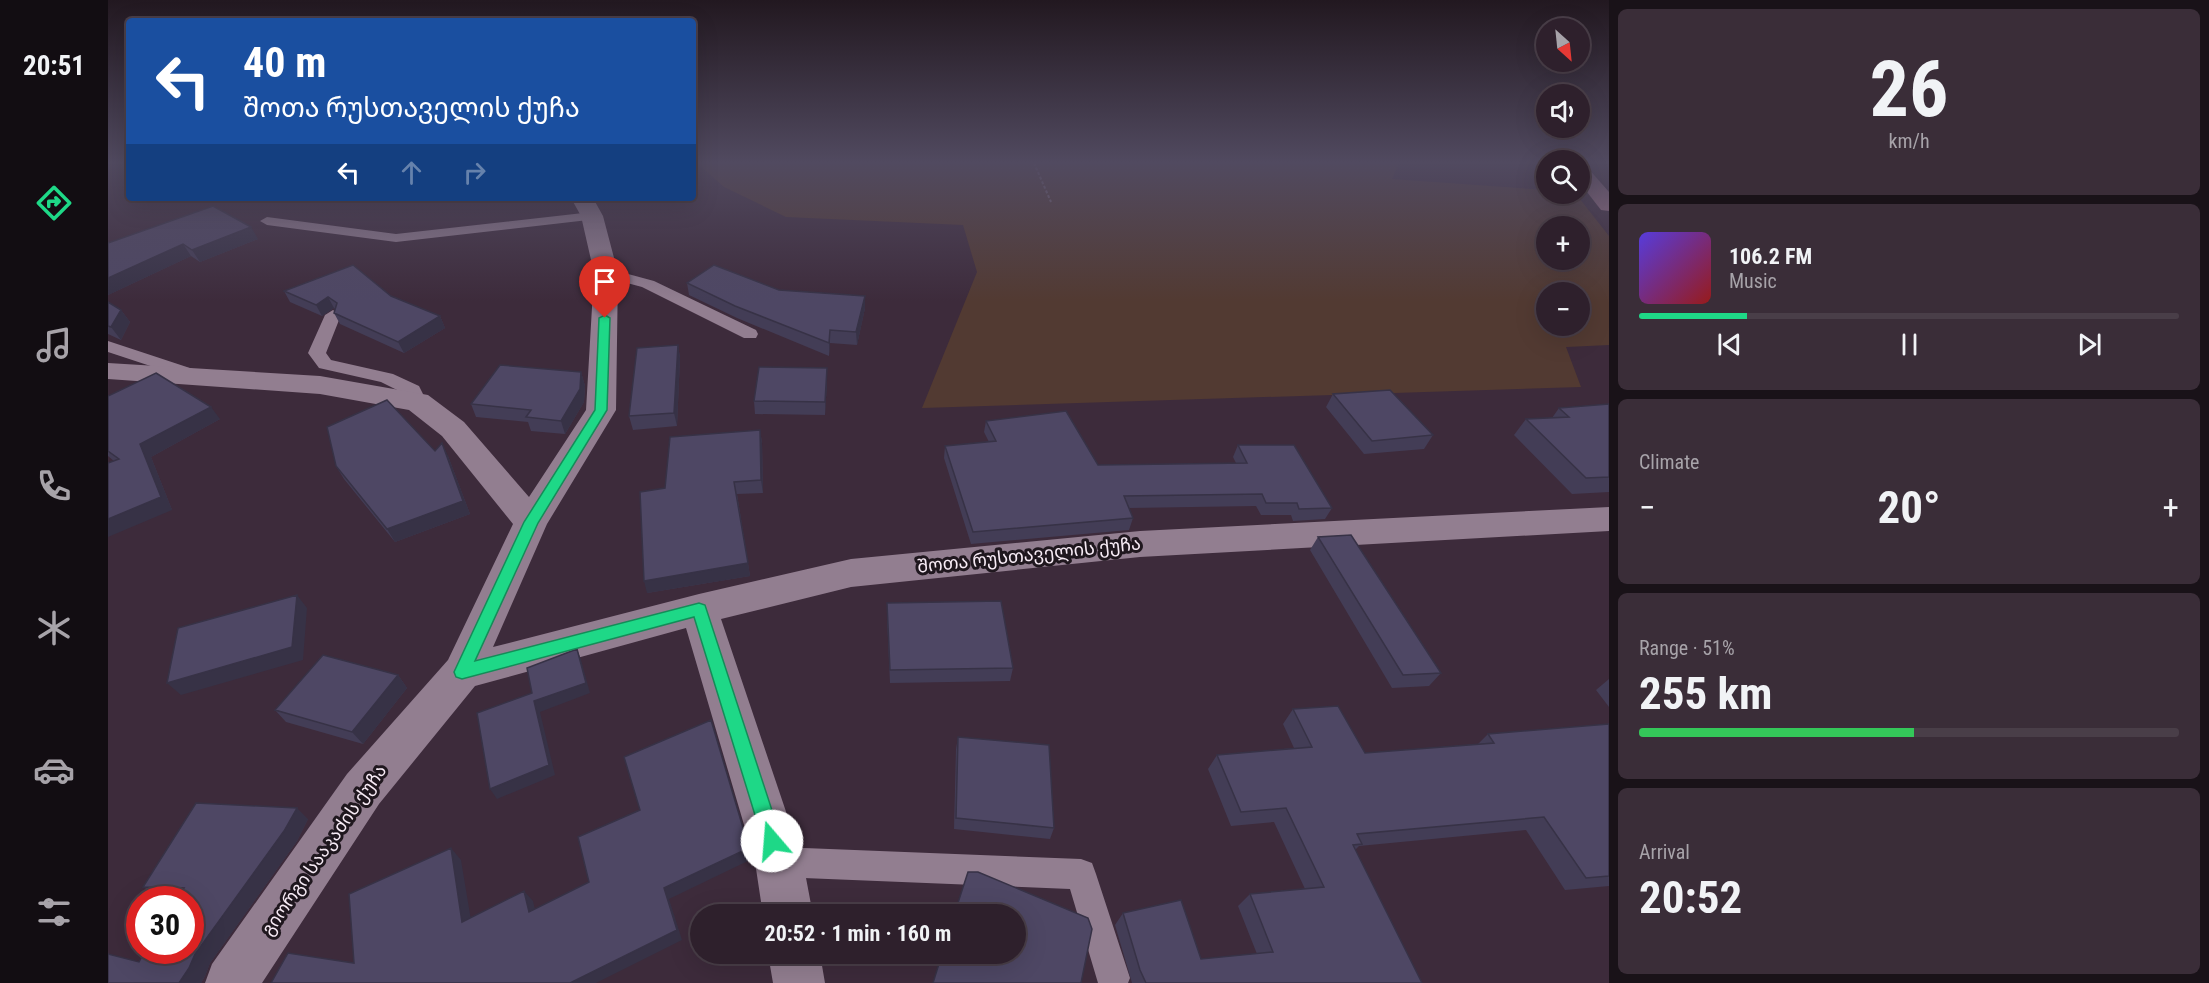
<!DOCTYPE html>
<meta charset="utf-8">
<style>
body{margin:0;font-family:"Roboto Condensed","Noto Sans Georgian",sans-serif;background:#3a2d38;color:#f1f3f6;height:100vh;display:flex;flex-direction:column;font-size:22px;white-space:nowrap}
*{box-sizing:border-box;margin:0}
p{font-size:20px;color:#a7a3a9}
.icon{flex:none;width:33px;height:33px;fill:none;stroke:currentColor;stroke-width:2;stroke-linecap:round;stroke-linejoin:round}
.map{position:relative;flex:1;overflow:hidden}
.panel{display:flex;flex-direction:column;gap:9px;padding:9px;background:#191218;width:600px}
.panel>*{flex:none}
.top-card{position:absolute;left:18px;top:18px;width:570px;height:183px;border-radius:6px;box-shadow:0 6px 24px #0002,0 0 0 2px #493e48;background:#1a4fa0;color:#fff;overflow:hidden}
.needle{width:39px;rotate:153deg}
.fabs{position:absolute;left:1428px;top:18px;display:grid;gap:12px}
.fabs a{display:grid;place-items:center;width:54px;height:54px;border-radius:50%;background:#2e202c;box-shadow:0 6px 24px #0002,0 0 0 2px #493e48;font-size:30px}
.speed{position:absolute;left:18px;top:886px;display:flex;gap:12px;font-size:30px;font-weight:700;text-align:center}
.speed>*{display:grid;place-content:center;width:78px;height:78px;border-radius:50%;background:#2e202c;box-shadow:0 6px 24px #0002,0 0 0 2px #493e48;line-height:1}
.speed .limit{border:9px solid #d22;background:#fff;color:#111}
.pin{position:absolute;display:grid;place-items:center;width:51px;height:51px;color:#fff;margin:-62px -26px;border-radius:50% 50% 50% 0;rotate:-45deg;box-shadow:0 0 6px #0007}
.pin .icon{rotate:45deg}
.me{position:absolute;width:66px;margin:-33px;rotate:342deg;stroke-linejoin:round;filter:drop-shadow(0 0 4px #0008)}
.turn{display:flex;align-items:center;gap:21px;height:126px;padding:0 18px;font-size:27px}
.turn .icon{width:78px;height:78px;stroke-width:2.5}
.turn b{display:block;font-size:42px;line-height:51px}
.lanes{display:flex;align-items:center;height:57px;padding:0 18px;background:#0003;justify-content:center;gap:30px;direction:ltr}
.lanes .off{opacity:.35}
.big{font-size:45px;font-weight:700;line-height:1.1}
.panel .tile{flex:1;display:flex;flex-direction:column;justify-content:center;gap:9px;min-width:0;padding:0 21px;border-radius:9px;background:#3a2d38}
.panel .dial{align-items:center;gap:0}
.dial b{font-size:78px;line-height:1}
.song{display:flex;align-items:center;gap:18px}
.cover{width:72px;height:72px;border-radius:9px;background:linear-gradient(135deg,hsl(250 70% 55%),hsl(0 70% 35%))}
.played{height:6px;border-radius:3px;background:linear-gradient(90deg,#1ed887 20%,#493e48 20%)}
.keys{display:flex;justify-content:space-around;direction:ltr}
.heat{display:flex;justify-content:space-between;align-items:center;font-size:33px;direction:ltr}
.charge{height:9px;border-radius:4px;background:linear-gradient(90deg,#34c759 51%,#493e48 0)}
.trip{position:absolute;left:582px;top:904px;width:336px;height:60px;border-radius:30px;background:#2e202c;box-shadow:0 6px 24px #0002,0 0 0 2px #493e48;font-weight:700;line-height:60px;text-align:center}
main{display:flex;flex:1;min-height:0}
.tabs{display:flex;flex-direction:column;width:108px;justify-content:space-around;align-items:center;background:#120d12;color:#a7a3a9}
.tabs .icon{width:42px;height:42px}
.tabs .current{color:#1ed887}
.tabs b{font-size:27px;color:#f1f3f6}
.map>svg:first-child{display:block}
.green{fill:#523a32;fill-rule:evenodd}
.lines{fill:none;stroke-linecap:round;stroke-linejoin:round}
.path{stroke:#7e6e7c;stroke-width:2;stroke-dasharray:3 2;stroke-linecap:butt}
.lane{fill:#927e90;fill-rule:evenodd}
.street{fill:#927e90;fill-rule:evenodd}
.secondary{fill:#a67a8e;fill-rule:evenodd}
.wall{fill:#433d56}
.shaded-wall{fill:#373246}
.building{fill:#4e4764;stroke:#373246;stroke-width:1.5}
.route{fill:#1ed887;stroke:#148c58;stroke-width:1.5}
.labels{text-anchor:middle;stroke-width:6;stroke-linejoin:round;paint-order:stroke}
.street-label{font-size:18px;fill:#f7ebf5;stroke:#1f171e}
</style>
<main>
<nav class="tabs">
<b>20:51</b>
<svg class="icon current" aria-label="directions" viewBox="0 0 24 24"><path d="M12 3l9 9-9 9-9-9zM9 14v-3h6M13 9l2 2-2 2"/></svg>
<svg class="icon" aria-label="music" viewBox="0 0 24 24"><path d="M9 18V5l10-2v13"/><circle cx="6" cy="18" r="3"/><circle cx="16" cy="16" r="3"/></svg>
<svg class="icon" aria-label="phone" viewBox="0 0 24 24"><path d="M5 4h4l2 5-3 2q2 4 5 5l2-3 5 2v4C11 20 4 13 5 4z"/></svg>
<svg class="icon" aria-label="climate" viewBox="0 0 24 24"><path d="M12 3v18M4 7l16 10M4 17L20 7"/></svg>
<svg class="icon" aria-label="car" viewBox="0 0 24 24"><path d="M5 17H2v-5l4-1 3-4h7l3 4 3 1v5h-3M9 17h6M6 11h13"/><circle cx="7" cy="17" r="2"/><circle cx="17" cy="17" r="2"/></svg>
<svg class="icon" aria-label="filters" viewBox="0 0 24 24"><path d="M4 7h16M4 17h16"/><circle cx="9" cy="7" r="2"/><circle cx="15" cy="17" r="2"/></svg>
</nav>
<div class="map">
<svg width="1501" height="983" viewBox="0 0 1501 983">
<rect width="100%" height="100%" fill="#3d2b3b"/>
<!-- green -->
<path class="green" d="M589 163H1291L1284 179 1438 190V194H1468L1501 236V345L1458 347 1473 387 814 408 869 272 855 225 678 217 616 187ZM1438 226H1472V260H1438ZM1438 292H1472V326H1438Z"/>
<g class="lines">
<!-- path -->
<path class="path" d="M926 163 943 202"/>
<!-- lane -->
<path class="lane" d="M484 212 489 213 491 216 489 219 288 242 159 225 152 221 159 217 288 234Z
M498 268 546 281 648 330 650 334 648 338H636L534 287 493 276 490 273 493 270Z
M225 310 233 315 218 353 223 360 285 374 311 386 319 402 317 406H303L297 394 273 382 211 368 200 353 217 315Z
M0 341 94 372 97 376 94 380 88 381 0 352Z
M671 847 973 859 984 863 988 874 1022 978 1020 983H990L962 889 671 877 660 873 656 862 660 851Z"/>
<!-- street -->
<path class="street" d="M463 198H485L495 216 510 273 508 410 439 524 385 647 591 594 743 559 1032 531 1501 507V531L1032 557 743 587 613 619 695 862 705 915H655L647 862 578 628 367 686 271 804 154 983H97L104 964 239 774 340 660 405 524 334 436 301 410 212 394 0 379V363L212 376 320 395 356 422 421 497 478 410 486 273 473 216Z
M660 954H712L717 983H665Z"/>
<!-- secondary -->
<path class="secondary" d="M1472 165 1479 167 1501 192V211L1493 210 1472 183Z"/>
</g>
<!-- wall -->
<path class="wall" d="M150 239 92 262 83 256 0 295V243Z
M579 283 671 290 757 308 749 345 722 343 721 356 629 318 581 295Z
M176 291 283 296 332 316 337 328 296 353 232 324 226 313 227 309 226 308 214 316 182 302Z
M0 302 13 310 22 322 13 340 0 334Z
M570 345 572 358 569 426 525 430 521 416Z
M473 372 477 386 476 402 457 434 423 431 420 422 368 417 363 404Z
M719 381 717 415 647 414 646 401Z
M1225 394 1325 435 1316 449 1256 454 1218 407Z
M0 396 112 419 43 457 64 510 0 456Z
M1501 404V492L1464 494 1406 435 1418 419 1444 418 1451 408Z
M878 421 990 465 1128 463 1125 457 1130 445 1224 508 1217 519 1185 521 1183 515H1153L1148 506 1021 508 1025 518 1021 530 863 544 836 458 837 446 881 442 876 432Z
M652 430 654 443 655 493 629 494 642 576 539 593 557 488Z
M327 451 340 456 362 514 287 542 236 479 228 466Z
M1210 537 1333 673 1321 686 1284 688 1202 550Z
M779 603 905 668 902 681 782 683 779 616Z
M290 675 299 688 255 744 178 722 167 710Z
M1501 679V707L1488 690Z
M1185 709 1257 753 1370 744 1380 734 1501 724V886L1457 890 1418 830 1251 846 1247 850 1314 983H1024L1007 925 1015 913 1093 959 1149 954 1130 906 1142 894 1197 889 1166 822 1123 826 1100 769 1109 755 1186 748 1175 724Z
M850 737 946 828 942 839 846 829 848 749Z
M200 819 189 841 102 963 97 976 93 983H0L31 962 70 897 51 896 35 887Z"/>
<!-- shaded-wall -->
<path class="shaded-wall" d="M143 227 150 239 92 262 84 250Z
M75 244 83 256 0 295V278Z
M757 296V308L749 345 748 332Z
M220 297 226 308 214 316 208 305Z
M13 310 22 322 13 340 3 327Z
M332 316 337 328 296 353 290 342Z
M722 330V343L721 356V343Z
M570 345 572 358 569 426 566 413Z
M719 368V381L717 415V402Z
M473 372 477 386 476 402 457 434 453 421Z
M103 407 112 419 43 457 64 510 0 537V519L32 444Z
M652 430 654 443 655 493 653 480Z
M334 443 340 456 362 514 287 542 279 529Z
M640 563 642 576 539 593 536 581Z
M189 595 199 608 195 660 73 695 59 683Z
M469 649 473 660 482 693 432 712 447 775 389 799 382 789 426 701Z
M290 675 299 688 255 744 244 732Z
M189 808 200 819 189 841 102 963 97 976 93 983H71L87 954Z
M343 848 353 860 365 932 354 922Z
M641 848 644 859 561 899 574 940 488 983H462L556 888Z
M416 891 425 901 430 922 421 912Z"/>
<!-- building -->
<path class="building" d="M105 206 143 227 84 250 75 244 0 278V243Z
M245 265 283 296 332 316 290 342 226 313 229 303 220 297 208 305 176 291Z
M606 265 671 290 757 296 748 332 722 330 721 343 627 306 579 283Z
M0 302 13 310 3 327 0 326Z
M570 345 566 413 521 416 529 348Z
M392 365 473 372 472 389 453 421 418 417 423 410 363 404Z
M651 367 719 368 717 402 646 401Z
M48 373 103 407 32 444 53 497 0 519V463L11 459 0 451V396Z
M1282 390 1325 435 1264 441 1225 394Z
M279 400 327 451 334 443 355 501 279 529 228 466 219 427Z
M1501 404V477L1478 478 1418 419 1461 417 1451 408Z
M958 411 990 465 1139 463 1130 445H1186L1224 508 1191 509 1189 503H1158L1154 494 1016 496 1025 518 865 532 837 446 888 441 878 421Z
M652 430 653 480 626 482 640 563 536 581 532 492 557 488 562 437Z
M1243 535 1333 673 1295 675 1210 537Z
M189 595 184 647 59 683 70 628Z
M893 601 905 668 782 670 779 603Z
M469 649 478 683 426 701 441 765 382 789 369 713 424 693 419 668Z
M215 655 290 675 244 732 167 710Z
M1230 706 1257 753 1386 743 1380 734 1501 724V876L1478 878 1436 817 1249 834 1254 844 1245 845 1314 983H1038L1032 970 1015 913 1073 900 1093 959 1165 952 1142 894 1216 887 1178 808 1133 812 1109 755 1204 747 1185 709Z
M603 720 641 848 556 888 569 930 462 983H163L180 953 246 963 241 894 343 848 354 922 416 891 421 912 481 882 470 837 532 810 516 757Z
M850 737 941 745 946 828 848 818Z
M88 803 189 808 176 831 87 954 81 968 71 983H0V954L31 962 37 951H82V900H68L76 888 35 887Z
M860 872H870L980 918 984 929 973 983H825L834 954H908V915H846Z"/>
<!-- sky -->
<linearGradient id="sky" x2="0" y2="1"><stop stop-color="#221820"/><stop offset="0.54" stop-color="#514a60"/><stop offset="1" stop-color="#514a60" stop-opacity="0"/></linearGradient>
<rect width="1501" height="301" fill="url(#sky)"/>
<!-- route -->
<path class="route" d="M497 315 502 318 499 410 430 523 367 661 591 603 597 605 674 841 671 848 664 850 657 848 655 841 586 617 354 679 348 677 346 672 416 522 487 410 491 318Z"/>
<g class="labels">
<!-- street labels -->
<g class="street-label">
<text transform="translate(921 555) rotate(-6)" y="6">შოთა რუსთაველის ქუჩა</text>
<text transform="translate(216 850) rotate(-55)" y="6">გიორგი სააკაძის ქუჩა</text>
</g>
</g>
</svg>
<div class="fabs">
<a><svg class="needle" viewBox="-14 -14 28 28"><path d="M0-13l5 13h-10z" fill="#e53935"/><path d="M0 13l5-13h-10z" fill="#a7a3a9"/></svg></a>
<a><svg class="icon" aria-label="sound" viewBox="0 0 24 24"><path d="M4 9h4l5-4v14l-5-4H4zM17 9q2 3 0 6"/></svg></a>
<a><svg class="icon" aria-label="search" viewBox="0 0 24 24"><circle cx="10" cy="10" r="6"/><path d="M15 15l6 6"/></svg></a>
<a>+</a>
<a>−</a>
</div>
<div class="speed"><div class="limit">30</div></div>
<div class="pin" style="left:497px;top:318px;background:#d93025"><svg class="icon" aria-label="arrive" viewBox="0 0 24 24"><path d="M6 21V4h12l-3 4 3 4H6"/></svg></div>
<svg class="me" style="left:664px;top:841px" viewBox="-20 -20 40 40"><circle r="19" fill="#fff"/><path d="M0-13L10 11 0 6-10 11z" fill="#1ed887"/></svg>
<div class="trip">20:52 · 1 min · 160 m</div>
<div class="top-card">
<div class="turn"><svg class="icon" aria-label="left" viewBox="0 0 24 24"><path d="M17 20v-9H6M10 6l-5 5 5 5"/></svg><div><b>40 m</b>შოთა რუსთაველის ქუჩა</div></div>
<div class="lanes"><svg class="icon" aria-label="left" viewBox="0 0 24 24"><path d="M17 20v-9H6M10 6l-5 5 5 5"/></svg><svg class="icon off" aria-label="ahead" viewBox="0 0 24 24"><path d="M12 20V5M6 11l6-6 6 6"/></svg><svg class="icon off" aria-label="right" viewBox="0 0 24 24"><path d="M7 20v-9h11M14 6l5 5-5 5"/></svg></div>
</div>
</div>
<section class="panel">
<div class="tile dial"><b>26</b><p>km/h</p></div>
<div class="tile">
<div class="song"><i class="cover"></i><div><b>106.2 FM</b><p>Music</p></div></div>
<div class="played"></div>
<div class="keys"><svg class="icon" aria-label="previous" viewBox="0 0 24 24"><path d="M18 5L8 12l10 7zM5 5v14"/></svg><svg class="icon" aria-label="pause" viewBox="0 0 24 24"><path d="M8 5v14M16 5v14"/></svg><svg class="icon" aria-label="next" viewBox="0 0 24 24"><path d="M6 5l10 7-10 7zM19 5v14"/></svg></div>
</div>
<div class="tile"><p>Climate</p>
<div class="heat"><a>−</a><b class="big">20°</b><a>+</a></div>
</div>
<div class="tile"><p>Range · 51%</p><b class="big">255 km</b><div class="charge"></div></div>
<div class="tile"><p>Arrival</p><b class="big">20:52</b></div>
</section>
</main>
